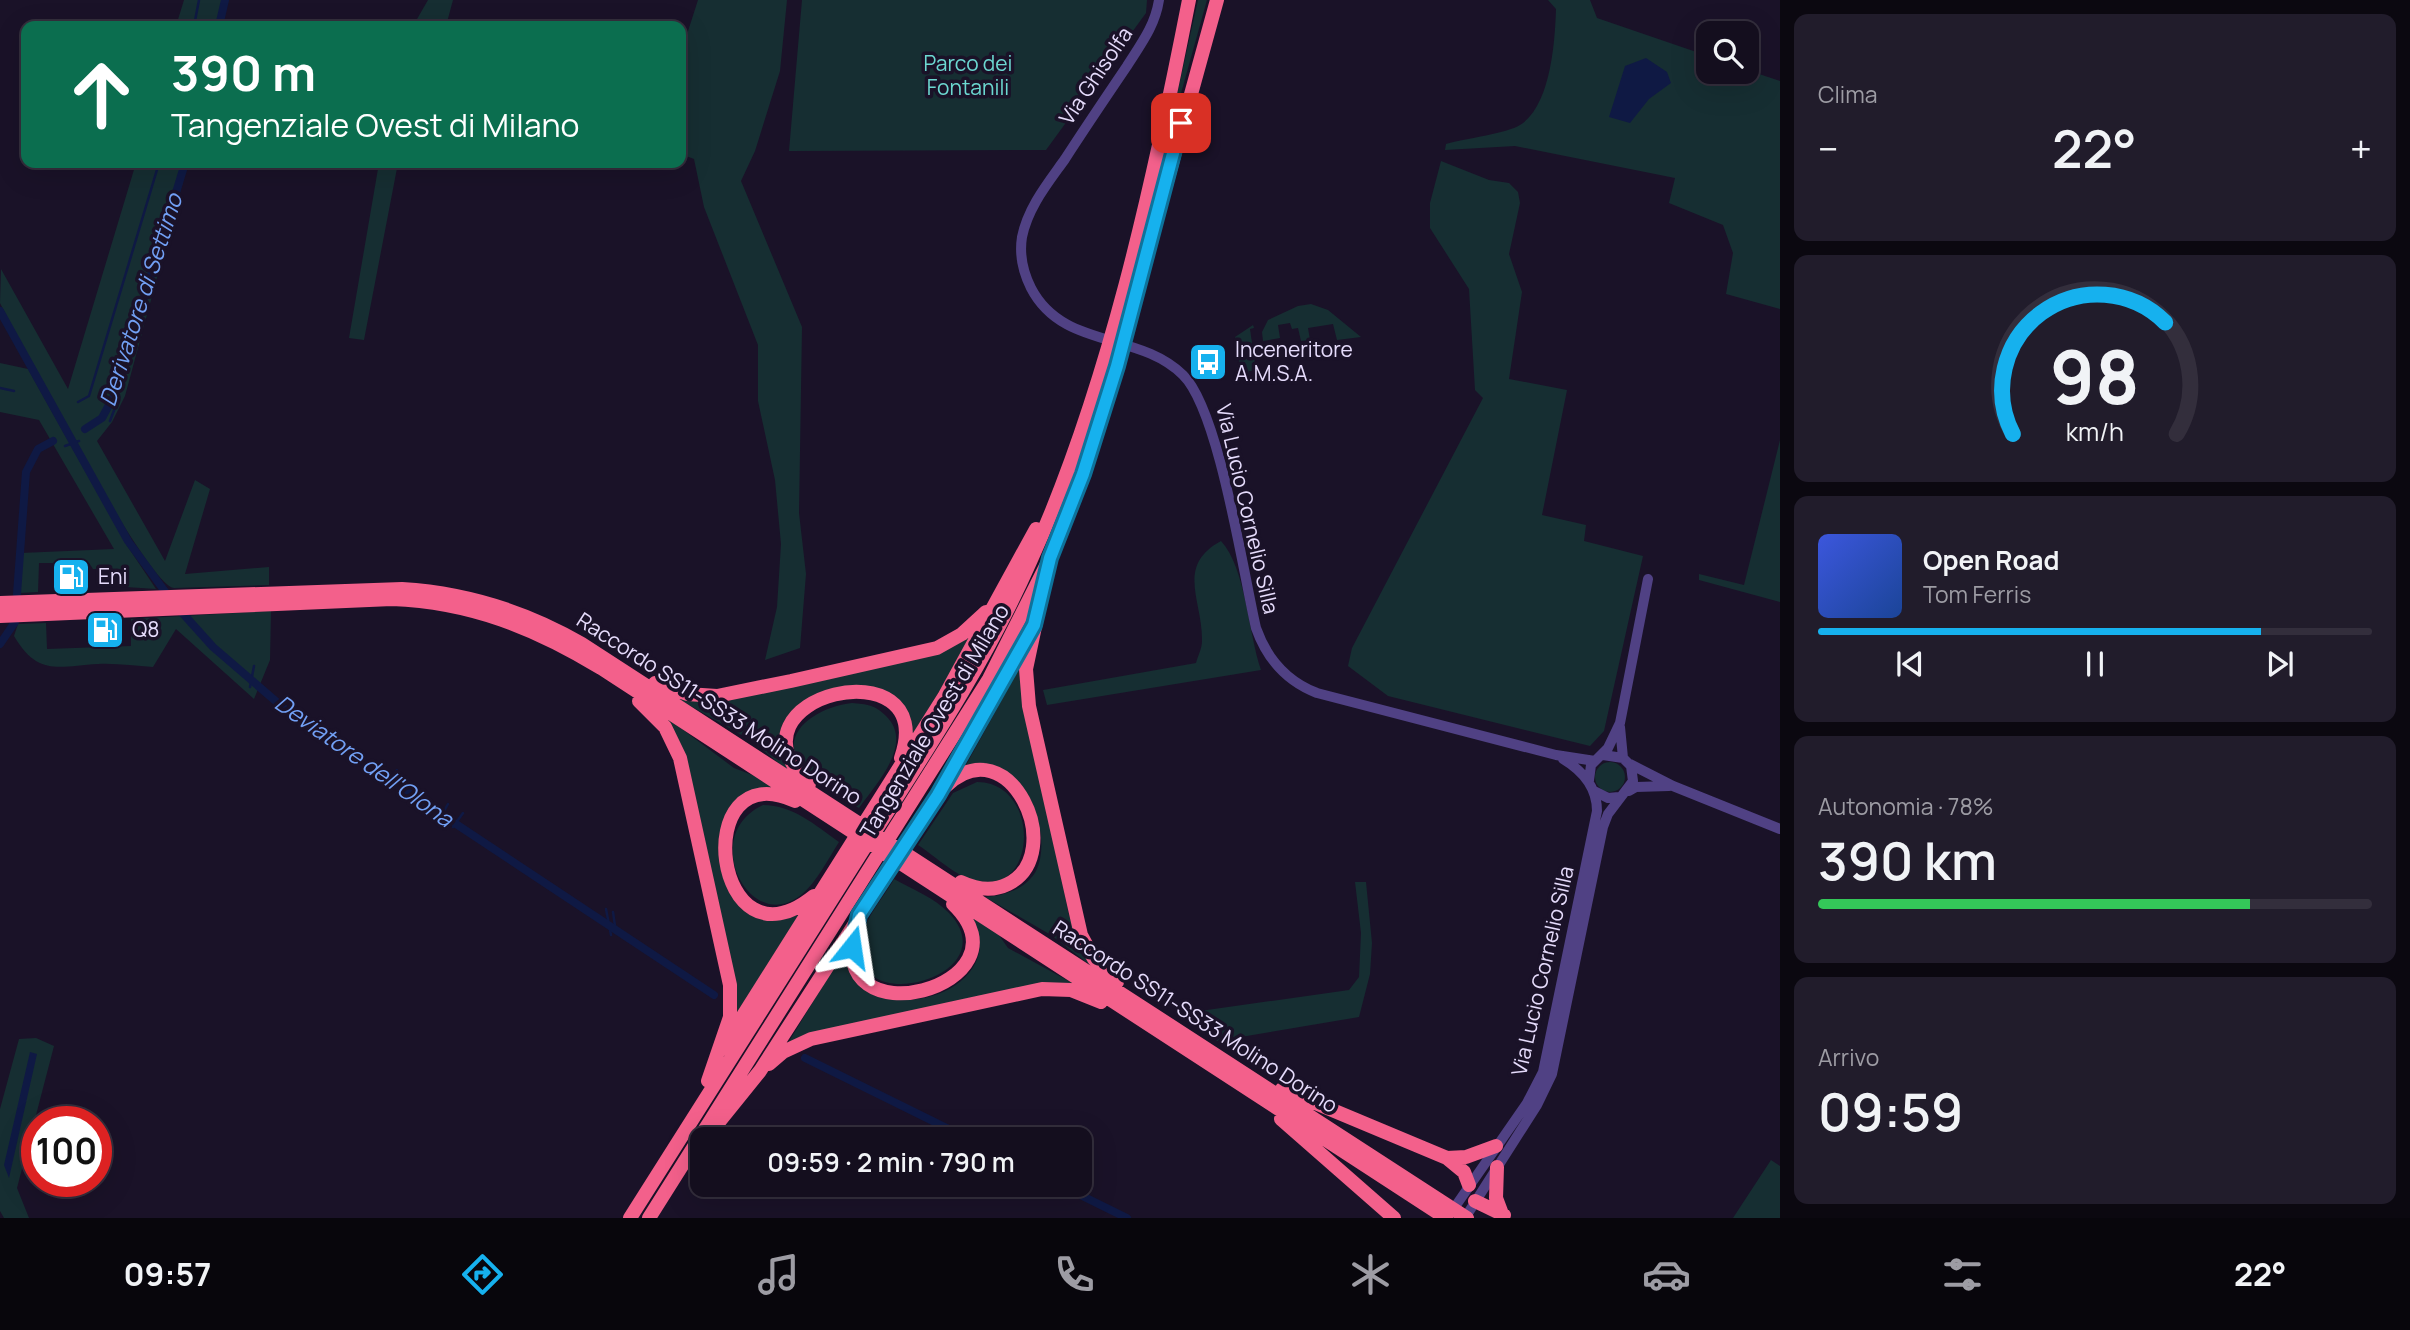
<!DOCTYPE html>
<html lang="it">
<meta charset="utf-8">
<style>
body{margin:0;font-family:Manrope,sans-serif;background:#211c2b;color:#f1f3f6;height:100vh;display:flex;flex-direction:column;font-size:26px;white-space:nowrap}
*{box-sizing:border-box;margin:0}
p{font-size:23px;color:#9d9ca4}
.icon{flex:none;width:38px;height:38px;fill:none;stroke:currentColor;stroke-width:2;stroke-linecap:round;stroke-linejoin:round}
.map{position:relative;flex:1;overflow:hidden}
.drawer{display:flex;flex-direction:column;gap:14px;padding:14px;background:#0b0810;width:630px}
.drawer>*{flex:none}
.guide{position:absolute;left:21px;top:21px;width:665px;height:147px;border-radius:14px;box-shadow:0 7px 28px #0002,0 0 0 2px #332e3c;background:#0b6e4f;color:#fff;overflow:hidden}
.tools{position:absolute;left:1696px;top:21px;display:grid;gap:14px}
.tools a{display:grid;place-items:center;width:63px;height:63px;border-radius:14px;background:#140e1e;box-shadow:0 7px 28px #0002,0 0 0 2px #332e3c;font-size:35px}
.speed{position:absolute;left:21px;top:1106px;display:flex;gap:14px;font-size:35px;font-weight:700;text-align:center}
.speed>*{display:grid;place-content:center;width:91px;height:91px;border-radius:50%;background:#140e1e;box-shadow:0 7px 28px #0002,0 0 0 2px #332e3c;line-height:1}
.speed .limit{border:10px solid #d22;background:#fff;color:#111}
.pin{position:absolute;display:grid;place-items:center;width:60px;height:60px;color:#fff;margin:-30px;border-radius:14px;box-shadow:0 4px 10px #0006}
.me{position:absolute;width:77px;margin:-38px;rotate:15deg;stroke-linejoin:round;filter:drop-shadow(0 0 5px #0008)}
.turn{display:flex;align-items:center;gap:24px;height:147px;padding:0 35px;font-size:32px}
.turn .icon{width:91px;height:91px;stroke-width:2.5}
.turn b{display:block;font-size:49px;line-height:60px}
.big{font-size:52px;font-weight:600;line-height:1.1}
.drawer .tile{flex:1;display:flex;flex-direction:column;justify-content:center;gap:10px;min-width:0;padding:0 24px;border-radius:14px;background:#211c2b}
.drawer .dial{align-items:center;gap:0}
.dial svg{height:182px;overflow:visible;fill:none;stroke:#332e3c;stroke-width:7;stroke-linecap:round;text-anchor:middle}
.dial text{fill:#f1f3f6;stroke:none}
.song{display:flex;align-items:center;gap:21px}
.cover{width:84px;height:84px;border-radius:10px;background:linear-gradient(135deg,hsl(230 70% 55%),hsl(220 70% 35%))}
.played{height:7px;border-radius:4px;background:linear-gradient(90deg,#16b1ee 80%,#332e3c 80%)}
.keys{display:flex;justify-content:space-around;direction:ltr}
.heat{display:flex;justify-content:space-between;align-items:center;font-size:38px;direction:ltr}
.charge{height:10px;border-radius:5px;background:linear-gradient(90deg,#34c759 78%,#332e3c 0)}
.trip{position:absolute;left:690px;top:1127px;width:402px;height:70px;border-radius:14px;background:#140e1e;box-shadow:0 7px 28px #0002,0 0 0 2px #332e3c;font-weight:600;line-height:70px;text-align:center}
.tabs{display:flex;height:112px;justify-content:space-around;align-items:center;background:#08060c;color:#9d9ca4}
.tabs .icon{width:49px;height:49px}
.tabs .active{color:#16b1ee}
.tabs b{font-size:32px;color:#f1f3f6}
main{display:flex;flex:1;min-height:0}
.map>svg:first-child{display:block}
.green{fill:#162e32}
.water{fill:#0f1944}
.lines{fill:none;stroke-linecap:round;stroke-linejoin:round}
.stream{stroke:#0f1944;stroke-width:2.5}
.canal{stroke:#0f1944;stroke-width:8}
.minor{stroke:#504184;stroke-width:10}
.highway{stroke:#f3608b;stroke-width:14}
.route-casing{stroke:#0e739b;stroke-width:18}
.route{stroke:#16b1ee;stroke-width:12}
.labels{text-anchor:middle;stroke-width:7;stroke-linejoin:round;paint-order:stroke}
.park-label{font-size:21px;fill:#6cd8d1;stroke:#1a1228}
.street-label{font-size:21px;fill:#e6dcfc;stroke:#1a1228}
.poi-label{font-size:21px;fill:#e6dcfc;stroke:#1a1228;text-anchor:start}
.water-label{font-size:23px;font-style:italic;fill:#72a0f5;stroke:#1a1228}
</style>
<main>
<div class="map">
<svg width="1780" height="1218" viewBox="0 0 1780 1218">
<rect width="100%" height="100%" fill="#1a1228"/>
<!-- green -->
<path class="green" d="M184 0H227L221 26H176Z
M428 0H453L446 26H413Z
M698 0H787L780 71 755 151 741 181 802 327 799 513 806 574 800 648 765 660 777 607 781 544 775 480 758 401V345L704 207 694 159 681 154V53Z
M802 0H1147L1146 13 1046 150 789 151Z
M1198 0H1207L1163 158Z
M1548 0H1590L1597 18 1708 56V72L1747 70 1780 81V309L1726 294 1733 253 1723 225 1669 203 1675 178 1515 146 1445 150 1446 144C1463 139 1508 133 1520 125 1551 106 1555 40 1556 9Z
M1441 161 1489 180 1509 183 1518 192 1520 203 1509 254 1522 292 1509 379 1567 390 1542 515 1586 525 1584 541 1643 556 1604 731 1590 746 1388 696 1348 666 1352 648 1483 398 1475 390 1469 289 1430 228V203Z
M136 163H188L125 396 112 422 97 441 165 561 195 480 210 489 185 574 269 567V585L174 588C147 586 19 340 0 303L1 269 68 389Z
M379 163H398L364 340 349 338Z
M1311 304 1328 310 1361 337 1337 340 1333 324 1308 328 1310 340 1301 341 1298 328 1292 329 1290 323 1278 325 1280 338 1263 341 1262 332 1268 320 1298 306Z
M1253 325 1254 328 1250 329 1256 371H1249L1250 379H1242L1235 337Z
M0 363 28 369 126 544 156 589 126 587 119 579 118 569H93L89 563H39L38 592 19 593 21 553 114 549 39 420 0 412Z
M1780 440V602L1699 580V574L1744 585Z
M1221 541C1246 568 1248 632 1261 670L1047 705 1043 690 1196 663C1198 656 1202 648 1202 641 1203 601 1175 566 1221 541Z
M271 611 270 660 254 699 176 629 153 667C135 666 116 663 98 664 59 666 38 677 14 636L18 624 46 623 47 649 131 646V619Z
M968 636 972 638 910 739V727L890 696 801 704 785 760 788 771 752 741 673 696 690 699Z
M1021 665 1023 699 1069 915 1090 965 1051 935 985 897C1004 896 1026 889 1036 871 1051 841 1033 783 1002 770 990 764 978 766 965 767Z
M852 703C867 704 875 705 886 716 915 744 875 785 859 808 842 798 823 788 808 774 770 737 815 707 852 703Z
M666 717 734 768 755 776 776 789 726 816 720 830 723 869 762 917 779 919 799 915 736 1014Z
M1595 777a15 15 0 1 1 30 0a15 15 0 1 1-30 0Z
M977 782C1040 782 1039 894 978 882 958 878 936 857 918 845L953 793Z
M763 805C793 805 815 825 839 842 828 859 817 882 801 895 750 936 698 835 763 805Z
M894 879C912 889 935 898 949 913 1010 977 847 1021 861 940 864 919 884 897 894 879Z
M1355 882H1366L1372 943 1370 974 1359 1017 1217 1041 1196 1025 1193 1012 1349 990 1359 977 1361 933Z
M972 918 989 921 1008 948 1076 985 808 1033 788 1043 847 946C851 958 855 978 864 986 897 1016 979 995 980 944 980 936 975 925 972 918Z
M36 1038 54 1046 17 1188 29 1218H4L0 1211V1109L19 1039Z
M1771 1160 1780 1166V1218H1733Z"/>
<!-- water -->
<path class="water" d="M1646 58 1667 72 1671 83 1649 99 1630 123 1609 117 1625 66Z
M30 1052 37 1054 9 1178 4 1165Z"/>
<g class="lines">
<!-- stream -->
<path class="stream" d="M194 26 199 0
M0 388 14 391
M78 402 89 396 159 163
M110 421 119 397 115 394
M65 446 79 441
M250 687 254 666
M387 786 397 770
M440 818 448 804
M453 827 463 813
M606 909 611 935
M613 912 616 933"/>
<!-- canal -->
<path class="canal" d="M219 26 225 0
M0 311 128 541 169 597
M85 429 102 418 115 394 185 163
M17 594 26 472 38 449 53 441
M177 607 213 647 293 716 714 995
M0 644 15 622
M805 1058 969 1139
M1060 1185 1127 1218"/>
<!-- minor -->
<path class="minor" d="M1159 0C1155 26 1141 44 1127 66 1106 97 1085 128 1065 159 1048 183 1028 207 1022 237 1019 256 1023 272 1031 288 1063 350 1139 331 1183 375 1219 410 1243 572 1256 628 1267 659 1286 681 1317 693L1556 755 1595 761
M1620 727 1623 758
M1630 764 1673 786 1780 829
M1589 780 1591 765 1608 748 1620 723 1648 579
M1594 791 1608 798 1619 797
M1629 791 1636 787 1669 786
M1450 1214 1527 1103 1543 1072 1597 811C1597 787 1583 771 1563 759
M1465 1218 1537 1105 1552 1074 1603 827 1608 814 1633 781 1631 766 1623 758 1603 755"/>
<!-- highway -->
<path class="highway" d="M1043 589 1026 669 1029 706 1081 935 1094 959 1117 982
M0 603 402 589C467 593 525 611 582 644L1467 1218
M0 616 392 599C471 602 535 628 601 668L1446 1218
M655 683 687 694 717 696 791 681 937 648 962 634 986 612
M639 701 665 727 680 758 730 985V1017L708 1081
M809 784C715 695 941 643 901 758
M946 786C1009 725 1069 853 1008 884 992 892 976 889 961 882
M795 801C687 752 713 978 814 896
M856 926C820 1045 1038 986 953 904
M722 1049 944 697 1036 529
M769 1064 783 1052 811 1039 1042 989 1071 990 1101 1002
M1282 1089 1447 1158 1464 1172 1469 1185
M1281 1119 1394 1218
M718 1123 760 1071 938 795 1034 625
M1447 1158 1466 1157 1496 1146
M1497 1167 1496 1198 1502 1214
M1475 1201 1504 1215
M630 1218C707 1095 786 973 863 850 923 756 985 664 1030 562 1108 391 1153 184 1189 0
M649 1218 989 679 1050 558 1102 417 1217 0"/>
</g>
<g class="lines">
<defs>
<path id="route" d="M852 947 859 915 938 795 1034 625 1050 558 1083 474 1117 366 1181 123"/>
</defs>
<!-- route casing -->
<use href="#route" class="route-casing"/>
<!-- route -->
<use href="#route" class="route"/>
</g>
<!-- icons -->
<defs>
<symbol id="bus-square" viewBox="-11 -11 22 22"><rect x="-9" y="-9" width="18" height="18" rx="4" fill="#16b1ee" stroke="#1a1228"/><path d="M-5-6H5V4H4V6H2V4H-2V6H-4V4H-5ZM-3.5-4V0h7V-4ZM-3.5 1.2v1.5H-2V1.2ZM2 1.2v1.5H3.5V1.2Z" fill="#fff"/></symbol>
<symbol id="fuel-square" viewBox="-11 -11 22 22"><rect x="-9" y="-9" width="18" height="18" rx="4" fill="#16b1ee" stroke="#1a1228"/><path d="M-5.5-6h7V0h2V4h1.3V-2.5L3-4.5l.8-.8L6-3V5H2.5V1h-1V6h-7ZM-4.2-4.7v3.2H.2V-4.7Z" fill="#fff"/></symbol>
</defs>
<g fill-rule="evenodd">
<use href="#bus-square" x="1186" y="340" width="44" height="44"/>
<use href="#fuel-square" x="49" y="555" width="44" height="44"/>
<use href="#fuel-square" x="83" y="608" width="44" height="44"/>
</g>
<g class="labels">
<!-- park labels -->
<g class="park-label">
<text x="968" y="71">Parco dei<tspan x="968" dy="24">Fontanili</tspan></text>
</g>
<!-- street labels -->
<g class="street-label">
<text transform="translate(1096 76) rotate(-56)" y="7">Via Ghisolfa</text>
<text transform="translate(1247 509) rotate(77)" y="7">Via Lucio Cornelio Silla</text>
<text transform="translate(719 709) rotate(33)" y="7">Raccordo SS11-SS33 Molino Dorino</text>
<text transform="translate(935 721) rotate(-59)" y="7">Tangenziale Ovest di Milano</text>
<text transform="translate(1543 971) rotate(-77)" y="7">Via Lucio Cornelio Silla</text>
<text transform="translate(1195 1017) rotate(33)" y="7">Raccordo SS11-SS33 Molino Dorino</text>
</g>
<!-- poi labels -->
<g class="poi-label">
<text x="1235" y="357">Inceneritore<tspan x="1235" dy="24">A.M.S.A.</tspan></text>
<text x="98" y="584">Eni</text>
<text x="132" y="637">Q8</text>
</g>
<!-- water labels -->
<g class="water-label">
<text transform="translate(141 300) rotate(-72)" y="8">Derivatore di Settimo</text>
<text transform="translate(364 761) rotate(35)" y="8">Deviatore dell'Olona</text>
</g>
</g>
</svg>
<div class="tools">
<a><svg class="icon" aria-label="search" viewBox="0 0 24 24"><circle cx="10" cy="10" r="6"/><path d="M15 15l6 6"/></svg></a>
</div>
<div class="speed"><div class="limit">100</div></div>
<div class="pin" style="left:1181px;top:123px;background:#d93025"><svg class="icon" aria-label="arrive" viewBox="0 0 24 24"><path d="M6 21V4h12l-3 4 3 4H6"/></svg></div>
<svg class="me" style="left:852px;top:947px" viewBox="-20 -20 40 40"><path d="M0-17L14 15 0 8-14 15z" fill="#16b1ee" stroke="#fff" stroke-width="4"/></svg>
<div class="trip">09:59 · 2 min · 790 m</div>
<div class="guide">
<div class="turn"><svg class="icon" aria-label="ahead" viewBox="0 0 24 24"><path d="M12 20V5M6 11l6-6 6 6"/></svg><div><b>390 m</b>Tangenziale Ovest di Milano</div></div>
</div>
</div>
<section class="drawer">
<div class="tile"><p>Clima</p>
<div class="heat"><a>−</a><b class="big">22°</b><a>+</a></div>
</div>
<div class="tile dial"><svg viewBox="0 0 100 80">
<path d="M14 69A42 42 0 1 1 86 69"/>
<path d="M14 69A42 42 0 0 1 81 20" stroke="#16b1ee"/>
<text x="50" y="56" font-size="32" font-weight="700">98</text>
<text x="50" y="72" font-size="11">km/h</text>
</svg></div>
<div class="tile">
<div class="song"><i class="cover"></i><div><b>Open Road</b><p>Tom Ferris</p></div></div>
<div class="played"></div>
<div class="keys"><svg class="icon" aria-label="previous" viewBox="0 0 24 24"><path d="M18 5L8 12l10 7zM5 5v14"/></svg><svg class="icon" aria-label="pause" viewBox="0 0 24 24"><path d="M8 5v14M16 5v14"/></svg><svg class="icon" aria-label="next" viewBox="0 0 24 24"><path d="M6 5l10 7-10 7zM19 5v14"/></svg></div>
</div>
<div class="tile"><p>Autonomia · 78%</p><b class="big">390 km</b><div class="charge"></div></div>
<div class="tile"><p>Arrivo</p><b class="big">09:59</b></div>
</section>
</main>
<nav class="tabs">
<b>09:57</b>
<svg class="icon active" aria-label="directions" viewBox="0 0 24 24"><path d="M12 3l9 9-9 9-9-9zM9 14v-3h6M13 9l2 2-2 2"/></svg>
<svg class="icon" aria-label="music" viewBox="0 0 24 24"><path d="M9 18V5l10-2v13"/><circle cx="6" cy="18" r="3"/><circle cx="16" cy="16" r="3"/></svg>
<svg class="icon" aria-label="phone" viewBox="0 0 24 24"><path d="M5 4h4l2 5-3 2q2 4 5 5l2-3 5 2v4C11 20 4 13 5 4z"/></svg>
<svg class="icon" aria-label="climate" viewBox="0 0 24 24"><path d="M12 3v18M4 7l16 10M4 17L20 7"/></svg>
<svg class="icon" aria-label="car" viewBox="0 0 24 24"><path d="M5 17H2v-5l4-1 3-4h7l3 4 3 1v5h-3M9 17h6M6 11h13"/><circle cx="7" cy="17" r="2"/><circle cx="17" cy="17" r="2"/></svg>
<svg class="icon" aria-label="filters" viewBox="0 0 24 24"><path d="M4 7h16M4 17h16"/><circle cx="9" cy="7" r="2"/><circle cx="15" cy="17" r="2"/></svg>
<b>22°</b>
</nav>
